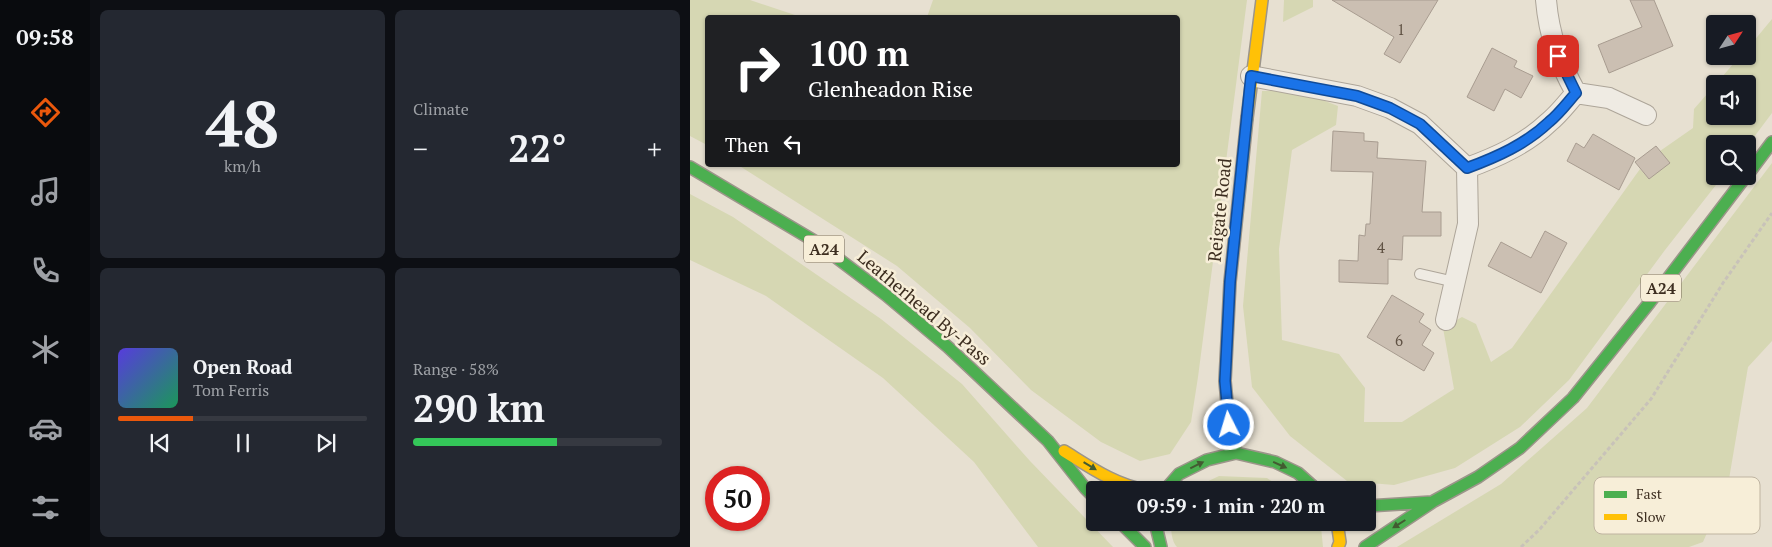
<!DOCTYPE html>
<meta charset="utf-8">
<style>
body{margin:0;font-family:"PT Serif",serif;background:#242831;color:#f1f3f6;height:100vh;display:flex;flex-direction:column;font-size:19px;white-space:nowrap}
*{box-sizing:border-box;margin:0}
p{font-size:16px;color:#9ea1a6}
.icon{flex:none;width:28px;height:28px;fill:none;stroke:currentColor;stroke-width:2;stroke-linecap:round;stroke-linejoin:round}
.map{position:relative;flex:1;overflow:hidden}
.drawer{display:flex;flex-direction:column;gap:10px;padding:10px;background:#0d0f14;width:600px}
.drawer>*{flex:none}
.top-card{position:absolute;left:15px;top:15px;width:475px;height:152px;border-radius:5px;box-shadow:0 1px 4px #0004;background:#202124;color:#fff;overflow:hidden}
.needle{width:32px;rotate:54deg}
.tools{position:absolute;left:1016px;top:15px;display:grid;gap:10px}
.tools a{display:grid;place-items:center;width:50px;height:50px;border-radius:5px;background:#171b24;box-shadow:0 1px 4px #0004;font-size:25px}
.speed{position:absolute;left:15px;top:466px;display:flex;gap:10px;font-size:25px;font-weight:700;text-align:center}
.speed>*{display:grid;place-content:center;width:65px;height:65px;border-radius:50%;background:#171b24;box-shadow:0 1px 4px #0004;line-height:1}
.speed .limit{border:8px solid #d22;background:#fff;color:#111}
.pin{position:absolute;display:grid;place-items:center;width:42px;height:42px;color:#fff;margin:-21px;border-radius:10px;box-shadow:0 2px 8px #0006}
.me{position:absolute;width:55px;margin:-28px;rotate:355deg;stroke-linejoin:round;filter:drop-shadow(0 0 4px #0008)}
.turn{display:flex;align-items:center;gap:18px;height:105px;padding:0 20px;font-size:22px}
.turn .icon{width:65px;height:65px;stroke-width:2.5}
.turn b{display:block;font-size:35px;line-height:42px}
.then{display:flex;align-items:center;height:48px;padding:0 20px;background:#0003;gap:10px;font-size:19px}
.big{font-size:38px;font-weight:600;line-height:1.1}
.drawer .card{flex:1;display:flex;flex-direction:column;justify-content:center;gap:8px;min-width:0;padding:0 18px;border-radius:8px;background:#242831}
.drawer .dial{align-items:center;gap:0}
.dial b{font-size:65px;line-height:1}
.song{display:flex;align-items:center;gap:15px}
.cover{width:60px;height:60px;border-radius:8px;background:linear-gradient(135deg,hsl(250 70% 55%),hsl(150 70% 35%))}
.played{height:5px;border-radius:2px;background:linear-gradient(90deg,#ea580c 30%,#363941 30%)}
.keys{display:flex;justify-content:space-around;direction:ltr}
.heat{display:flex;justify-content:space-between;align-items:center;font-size:28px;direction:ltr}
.charge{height:8px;border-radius:4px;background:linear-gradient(90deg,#34c759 58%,#363941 0)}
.drawer .tiles{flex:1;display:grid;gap:10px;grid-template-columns:repeat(2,1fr)}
.trip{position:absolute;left:396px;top:481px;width:290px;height:50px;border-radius:5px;background:#171b24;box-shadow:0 1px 4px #0004;font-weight:600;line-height:50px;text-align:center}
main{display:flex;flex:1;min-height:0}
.tabs{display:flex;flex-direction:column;width:90px;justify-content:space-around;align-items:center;background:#090b0e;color:#9ea1a6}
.tabs .icon{width:35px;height:35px}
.tabs .selected{color:#ea580c}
.tabs b{font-size:22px;color:#f1f3f6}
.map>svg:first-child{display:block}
.green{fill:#d6d7b3}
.building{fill:#cbbfb2;stroke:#a89c90}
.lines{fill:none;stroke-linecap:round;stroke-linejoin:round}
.lane-casing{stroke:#ada599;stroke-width:12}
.street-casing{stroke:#ada599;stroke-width:22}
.fast-casing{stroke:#9c958a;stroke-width:14}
.slow-casing{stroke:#9c958a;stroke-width:14}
.path{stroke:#c8c2b9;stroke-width:3;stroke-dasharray:4 2.5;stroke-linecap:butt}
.lane{stroke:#efebe3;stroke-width:10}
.street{stroke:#efebe3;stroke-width:20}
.fast{stroke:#4caf50;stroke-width:11}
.slow{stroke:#ffc107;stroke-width:11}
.oneway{fill:#425b31}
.route-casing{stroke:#114b97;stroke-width:12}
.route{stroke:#1a73e8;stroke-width:9}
.labels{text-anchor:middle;stroke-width:5;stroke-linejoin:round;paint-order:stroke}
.number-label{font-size:15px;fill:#605244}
.shield{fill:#f7eed8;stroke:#756857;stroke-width:1}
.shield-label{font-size:16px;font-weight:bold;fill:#3d2e20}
.street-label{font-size:18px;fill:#3d2e20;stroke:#f7eed8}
.key{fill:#f7eed8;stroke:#bfb4a1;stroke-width:1}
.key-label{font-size:14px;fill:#3d2e20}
</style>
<main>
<nav class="tabs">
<b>09:58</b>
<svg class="icon selected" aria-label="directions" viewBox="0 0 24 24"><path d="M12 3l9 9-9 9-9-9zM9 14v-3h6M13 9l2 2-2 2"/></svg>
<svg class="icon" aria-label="music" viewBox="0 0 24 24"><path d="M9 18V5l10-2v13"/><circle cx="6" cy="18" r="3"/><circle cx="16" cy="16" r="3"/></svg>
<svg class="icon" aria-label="phone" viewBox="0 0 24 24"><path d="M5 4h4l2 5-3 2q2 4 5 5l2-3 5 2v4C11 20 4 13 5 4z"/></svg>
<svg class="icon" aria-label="climate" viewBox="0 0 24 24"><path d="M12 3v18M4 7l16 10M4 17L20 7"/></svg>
<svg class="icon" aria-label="car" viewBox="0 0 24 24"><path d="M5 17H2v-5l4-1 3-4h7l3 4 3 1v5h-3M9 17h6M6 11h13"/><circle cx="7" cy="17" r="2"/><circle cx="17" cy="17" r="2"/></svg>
<svg class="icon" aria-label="filters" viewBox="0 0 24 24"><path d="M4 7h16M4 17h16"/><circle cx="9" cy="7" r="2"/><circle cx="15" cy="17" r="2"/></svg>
</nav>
<section class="drawer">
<div class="tiles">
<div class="card dial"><b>48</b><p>km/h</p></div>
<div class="card"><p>Climate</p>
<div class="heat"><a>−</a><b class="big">22°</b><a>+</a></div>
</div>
<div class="card">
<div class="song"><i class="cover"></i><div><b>Open Road</b><p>Tom Ferris</p></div></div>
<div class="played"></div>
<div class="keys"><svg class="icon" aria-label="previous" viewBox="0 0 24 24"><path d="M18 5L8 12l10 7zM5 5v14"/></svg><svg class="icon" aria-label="pause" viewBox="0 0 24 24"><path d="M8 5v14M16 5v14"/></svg><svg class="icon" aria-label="next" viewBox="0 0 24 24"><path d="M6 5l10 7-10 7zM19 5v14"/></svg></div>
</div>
<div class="card"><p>Range · 58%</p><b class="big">290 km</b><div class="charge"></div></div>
</div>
</section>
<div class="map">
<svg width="1082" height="547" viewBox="0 0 1082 547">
<rect width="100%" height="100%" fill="#e7e0d1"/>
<!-- green -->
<path class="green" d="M0 0H60L111 17 18 18 17 145 0 136Z
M243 0H557L508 377 501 422 480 454 450 461 411 442 341 390 280 328 207 266 48 165H488V18L237 17Z
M594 0H623V7L593 22Z
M1082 19V113L1058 145 1025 144V176H1033L975 250 879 380 830 427 765 468 704 485 657 481 600 436 562 387 553 306 572 91H609L648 106 646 125 602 150 589 249 592 340 649 354 675 388 674 422H712L764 389 753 328 772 317 786 324 801 362 822 348 950 169 959 179 979 163 970 151 1003 128 1004 109 1025 85V116H1058V84H1026L1050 56H1058V48Z
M1082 163V341L1058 367 1038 485 1013 542 999 547H707L811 484 897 408Z
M0 194 43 217 191 319 272 384 340 461 423 547H348L284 462 193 378 76 296 0 260Z
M529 476 577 478 594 490H505L508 486Z
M482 522 628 523 631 527 633 547H487C482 542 480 529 482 522Z"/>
<!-- building -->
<path class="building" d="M642 0H748L710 63 694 54 704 37Z
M940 0H964L983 46 919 73 908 45 952 27Z
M802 48 827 61 824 67 843 76 831 98 815 89 804 111 777 97Z
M643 131 674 133V141L688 142 687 158 736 161 732 212H751V236H713L712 260 698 259V284L649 282V260L668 261 669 235 675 236 676 224H680L683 172 641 171Z
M903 134 945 158 929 190 877 161 886 143 894 148Z
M966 146 980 163 959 179 945 162Z
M855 231 877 243 851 293 798 266 811 242 841 258Z
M702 295 734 314 729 322 741 330 732 345 744 353 734 371 677 337Z"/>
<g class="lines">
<defs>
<path id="lane" d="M730 274 765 282"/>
<path id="street" d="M856 0C859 36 869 62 886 93
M561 76 667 96 700 108 730 124 777 168C807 157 836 144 859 122 869 114 877 103 886 93L919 98 956 115
M756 320 778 224 777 168"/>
<path id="fast" d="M0 167 126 242 196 295 258 347 358 441 395 488 405 498
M1058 174 1082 142
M546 453 539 425 535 381 540 282 557 118
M475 490 489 474 517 460 546 453 585 462 608 473 627 490
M678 506 742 502
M430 522 455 547
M465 522 471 547
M675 547 744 501 788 477 830 448 883 398 960 302 1056 176"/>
<path id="slow" d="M557 118 572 0
M374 451C400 467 425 485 456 490
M647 522 650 542 648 547"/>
</defs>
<!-- lane casing -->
<use href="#lane" class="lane-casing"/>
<!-- street casing -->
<use href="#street" class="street-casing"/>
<!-- fast casing -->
<use href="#fast" class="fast-casing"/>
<!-- slow casing -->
<use href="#slow" class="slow-casing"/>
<!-- path -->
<path class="path" d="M831 547 850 529 961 399 1033 283 1082 213"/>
<!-- lane -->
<use href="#lane" class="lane"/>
<!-- street -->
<use href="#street" class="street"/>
<!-- fast -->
<use href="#fast" class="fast"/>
<!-- slow -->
<use href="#slow" class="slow"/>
</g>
<!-- one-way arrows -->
<defs><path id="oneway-solid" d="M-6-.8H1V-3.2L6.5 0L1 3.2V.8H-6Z" transform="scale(1.25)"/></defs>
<g class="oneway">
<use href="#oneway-solid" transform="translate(507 465) rotate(-26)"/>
<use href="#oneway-solid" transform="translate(590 465) rotate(24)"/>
<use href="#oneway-solid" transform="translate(400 466) rotate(31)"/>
<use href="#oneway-solid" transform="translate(709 524) rotate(148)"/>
</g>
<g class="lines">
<defs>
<path id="route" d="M539 425 535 381 540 282 561 76 667 96 700 108 730 124 777 168C807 157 836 144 859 122 869 114 877 103 886 93L868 56"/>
</defs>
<!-- route casing -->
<use href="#route" class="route-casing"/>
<!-- route -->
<use href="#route" class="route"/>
</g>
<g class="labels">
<!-- number labels -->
<g class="number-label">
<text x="711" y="35">1</text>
<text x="691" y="253">4</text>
<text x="709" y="346">6</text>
</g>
<!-- shield labels -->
<g class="shield">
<rect x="114" y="235.5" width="40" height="27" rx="4"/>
<rect x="951" y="274.5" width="40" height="27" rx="4"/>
</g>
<g class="shield-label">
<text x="134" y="255">A24</text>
<text x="971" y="294">A24</text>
</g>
<!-- street labels -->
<g class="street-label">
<text transform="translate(530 210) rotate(-84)" y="6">Reigate Road</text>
<text transform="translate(234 308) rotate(40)" y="6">Leatherhead By-Pass</text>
</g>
</g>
<!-- legend -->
<rect x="904" y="477" width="166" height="57" rx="8" class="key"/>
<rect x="914" y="491" width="23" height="7" fill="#4caf50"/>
<rect x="914" y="514" width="23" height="6" fill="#ffc107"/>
<g class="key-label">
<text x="946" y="499">Fast</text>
<text x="946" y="522">Slow</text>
</g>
</svg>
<div class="tools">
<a><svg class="needle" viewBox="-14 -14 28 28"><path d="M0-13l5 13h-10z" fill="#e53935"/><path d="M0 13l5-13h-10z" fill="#9ea1a6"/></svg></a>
<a><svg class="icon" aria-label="sound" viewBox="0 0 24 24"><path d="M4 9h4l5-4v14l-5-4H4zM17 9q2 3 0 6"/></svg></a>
<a><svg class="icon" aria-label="search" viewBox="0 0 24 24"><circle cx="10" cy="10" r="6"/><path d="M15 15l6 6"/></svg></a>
</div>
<div class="speed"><div class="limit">50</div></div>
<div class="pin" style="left:868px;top:56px;background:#d93025"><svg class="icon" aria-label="arrive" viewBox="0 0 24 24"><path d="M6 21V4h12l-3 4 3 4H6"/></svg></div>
<svg class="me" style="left:539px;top:425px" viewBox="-20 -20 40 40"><circle r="17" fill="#1a73e8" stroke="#fff" stroke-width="3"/><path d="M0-11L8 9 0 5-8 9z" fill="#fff"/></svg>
<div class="trip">09:59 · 1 min · 220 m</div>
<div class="top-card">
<div class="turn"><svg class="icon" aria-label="right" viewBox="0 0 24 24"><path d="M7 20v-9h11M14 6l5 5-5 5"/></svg><div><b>100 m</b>Glenheadon Rise</div></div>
<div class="then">Then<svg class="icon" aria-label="left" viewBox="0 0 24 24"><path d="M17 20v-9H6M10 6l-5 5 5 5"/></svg></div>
</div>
</div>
</main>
